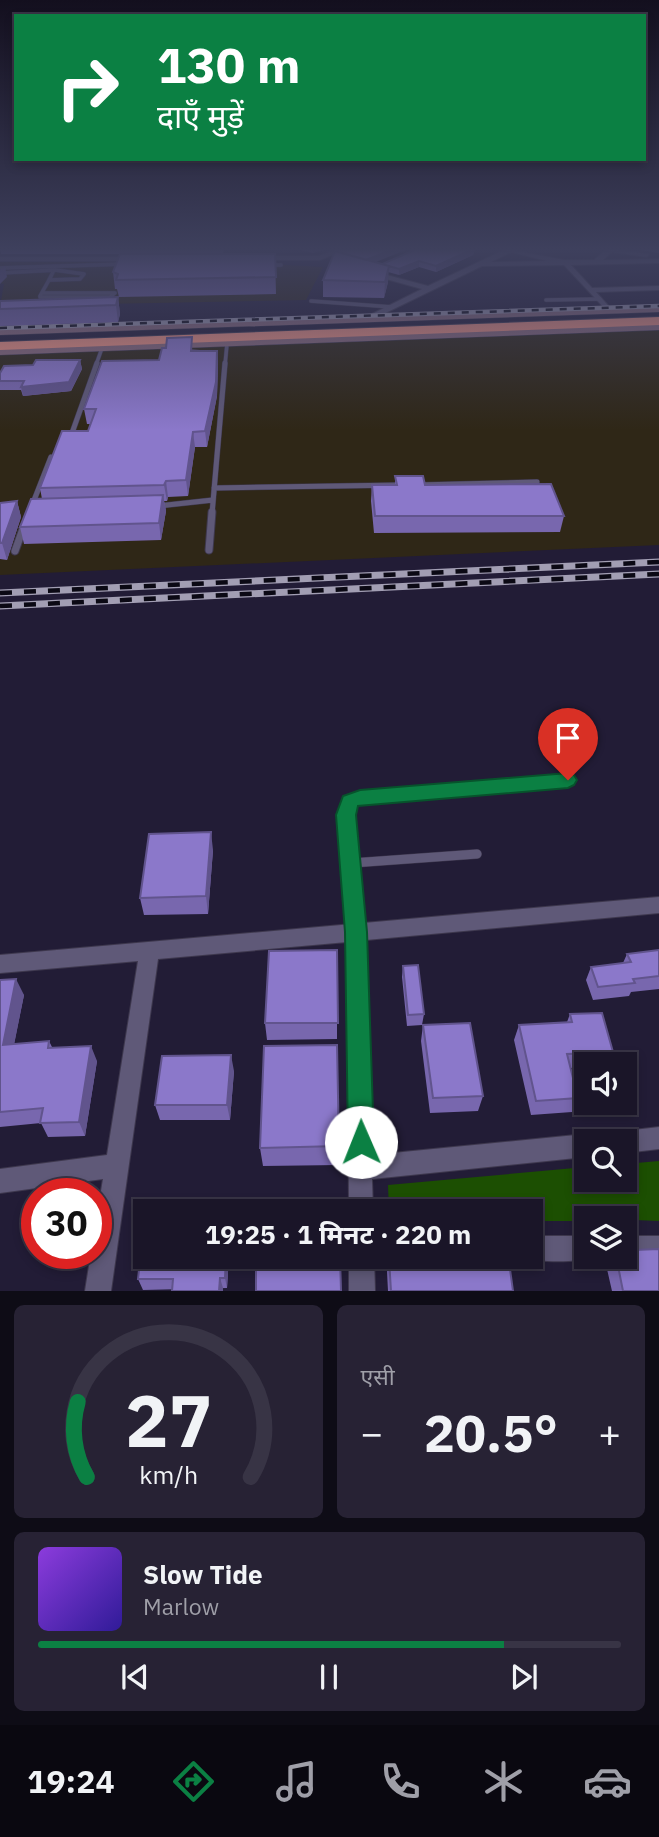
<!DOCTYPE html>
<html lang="hi">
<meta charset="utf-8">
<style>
body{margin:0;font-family:"IBM Plex Sans","Noto Sans Devanagari",sans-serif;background:#272234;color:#f1f3f6;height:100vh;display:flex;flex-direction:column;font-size:26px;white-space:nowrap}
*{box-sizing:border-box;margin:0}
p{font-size:23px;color:#9f9fa8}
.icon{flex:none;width:38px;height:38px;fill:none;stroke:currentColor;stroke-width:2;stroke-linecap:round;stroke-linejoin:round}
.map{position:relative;height:1291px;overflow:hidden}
.panel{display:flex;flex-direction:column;gap:14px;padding:14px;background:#0e0c16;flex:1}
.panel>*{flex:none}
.banner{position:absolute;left:14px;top:14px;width:632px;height:147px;border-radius:0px;box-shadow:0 4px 10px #0003,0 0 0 2px #383445;background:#0b8043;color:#fff;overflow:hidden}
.controls{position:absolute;left:574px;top:1052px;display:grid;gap:14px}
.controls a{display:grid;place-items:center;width:63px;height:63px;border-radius:0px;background:#1a1528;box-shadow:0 4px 10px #0003,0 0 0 2px #383445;font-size:35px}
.speed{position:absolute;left:21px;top:1178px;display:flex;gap:14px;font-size:35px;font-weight:700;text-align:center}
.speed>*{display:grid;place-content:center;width:91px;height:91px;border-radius:50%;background:#1a1528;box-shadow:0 4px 10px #0003,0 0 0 2px #383445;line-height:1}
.speed .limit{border:10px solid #d22;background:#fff;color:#111}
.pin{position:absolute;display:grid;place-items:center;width:60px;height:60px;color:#fff;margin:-72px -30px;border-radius:50% 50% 50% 0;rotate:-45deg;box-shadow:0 0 7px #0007}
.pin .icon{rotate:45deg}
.me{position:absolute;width:77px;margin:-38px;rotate:359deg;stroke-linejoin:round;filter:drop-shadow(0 0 5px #0008)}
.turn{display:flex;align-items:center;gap:24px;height:147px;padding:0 28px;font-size:32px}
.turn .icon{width:91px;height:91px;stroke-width:2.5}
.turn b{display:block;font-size:49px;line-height:60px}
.big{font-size:52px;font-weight:700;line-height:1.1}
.panel .card{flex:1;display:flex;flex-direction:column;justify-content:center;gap:10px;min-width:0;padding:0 24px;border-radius:10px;background:#272234}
.panel .dial{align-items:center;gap:0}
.dial svg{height:182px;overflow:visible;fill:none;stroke:#383445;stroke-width:7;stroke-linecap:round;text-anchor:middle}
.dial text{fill:#f1f3f6;stroke:none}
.song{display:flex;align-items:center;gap:21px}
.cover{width:84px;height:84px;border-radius:10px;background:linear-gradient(135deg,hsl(270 70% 55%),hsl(250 70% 35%))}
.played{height:7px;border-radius:4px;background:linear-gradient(90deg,#0b8043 80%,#383445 80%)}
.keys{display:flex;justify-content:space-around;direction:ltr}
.heat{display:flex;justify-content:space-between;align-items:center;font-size:38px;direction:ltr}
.panel .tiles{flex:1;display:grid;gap:14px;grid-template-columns:1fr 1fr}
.card:last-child{grid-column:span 2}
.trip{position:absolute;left:133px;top:1199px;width:410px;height:70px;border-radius:0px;background:#1a1528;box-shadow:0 4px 10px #0003,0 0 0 2px #383445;font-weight:700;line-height:70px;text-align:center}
.dock{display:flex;height:112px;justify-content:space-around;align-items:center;background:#0a0810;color:#9f9fa8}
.dock .icon{width:49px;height:49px}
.dock .current{color:#0b8043}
.dock b{font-size:32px;color:#f1f3f6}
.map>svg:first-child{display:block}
.industrial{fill:#2f2717}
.green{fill:#1c4f02}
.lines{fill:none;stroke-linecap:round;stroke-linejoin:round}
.lane-far3-casing{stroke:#3e384e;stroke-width:4.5}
.lane-far2-casing{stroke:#3e384e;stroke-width:6}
.lane-far1-casing{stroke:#3e384e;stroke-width:9}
.lane-casing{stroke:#3e384e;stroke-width:10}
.street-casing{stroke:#3e384e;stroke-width:2}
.secondary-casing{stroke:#3e384e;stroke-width:1}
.highway-casing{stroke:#3e384e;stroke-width:2}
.lane-far3{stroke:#5f5978;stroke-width:3.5}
.lane-far2{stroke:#5f5978;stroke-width:5}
.lane-far1{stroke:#5f5978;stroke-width:7}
.lane{stroke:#5f5978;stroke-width:9}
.street{fill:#5f5978;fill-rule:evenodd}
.secondary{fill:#8b6b7b;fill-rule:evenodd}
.highway{fill:#f39481;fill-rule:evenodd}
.rail-far1-casing{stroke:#a29eb3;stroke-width:4.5}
.rail-casing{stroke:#a29eb3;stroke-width:7}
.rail-far1{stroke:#0b0914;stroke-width:2.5;stroke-dasharray:7;stroke-linecap:butt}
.rail{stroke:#0b0914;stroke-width:4.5;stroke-dasharray:12;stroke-linecap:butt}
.wall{fill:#7867ae}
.shaded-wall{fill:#61548d}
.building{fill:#8b78ca;stroke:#61548d;stroke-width:2}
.route{fill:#0b8043;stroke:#07532c;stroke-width:2}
</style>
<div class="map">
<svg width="659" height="1291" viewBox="0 0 659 1291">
<rect width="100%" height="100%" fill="#221c36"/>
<!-- industrial -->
<path class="industrial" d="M205 261 323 267 306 300 0 306 4 284 0 283V262Z
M659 327V545L0 575V351Z"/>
<!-- green -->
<path class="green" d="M659 1161V1221L586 1218V1221H530V1211H389L388 1185 586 1167V1180H625V1164Z"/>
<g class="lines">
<defs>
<path id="lane-far3" d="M267 265H281
M0 268 125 264
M0 273 55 270 84 274 80 279 49 280 53 272
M42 293H115L110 297H40V296L49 280
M546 300 600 299
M311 301 392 307
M96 365 102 348
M225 365 227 344"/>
<path id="lane-far2" d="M72 433 97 363
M418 485 537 482
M214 488 402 485
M158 506 213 500
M31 508 51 457
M212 514 225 363"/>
<path id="lane-far1" d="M209 550 212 512
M15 551 24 526"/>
<path id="lane" d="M352 863 477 854
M356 930 346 815 350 801 360 797 568 780"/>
<path id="street" d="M337 249H347L320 260H257L253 258 257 256H319Z
M506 249 564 260H594L607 249 649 254 647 257 612 252 603 260 659 259V263L571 265 592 288 659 286V290L596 292 613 311 609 313 564 265 482 266 369 321 362 319 422 289 368 274V270L428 286ZM511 252 547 261 491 262Z
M0 257H135L139 259 135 261H0Z
M659 897V913L366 940 372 1155 586 1134 594 1138 595 1141H586V1157L372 1179 373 1211H349L347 942 158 959 111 1291H85L91 1253H96V1221L103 1179 0 1193V1169L107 1155 138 961 0 973V955Z
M659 1127V1149L625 1153V1141H614L617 1134 625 1131Z
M530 1236H586V1256H595C580 1263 536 1263 521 1256H530Z
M625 1236H659V1260H625L616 1257 625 1256Z
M349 1256H374L375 1291H349Z"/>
<path id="secondary" d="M659 306V312L0 335V329Z
M659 324V330L0 355V349Z"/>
<path id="highway" d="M659 317V325L0 350V342Z"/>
</defs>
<!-- lane-far3 casing -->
<use href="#lane-far3" class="lane-far3-casing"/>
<!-- lane-far2 casing -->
<use href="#lane-far2" class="lane-far2-casing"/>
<!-- lane-far1 casing -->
<use href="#lane-far1" class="lane-far1-casing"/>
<!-- lane casing -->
<use href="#lane" class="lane-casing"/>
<!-- street casing -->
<use href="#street" class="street-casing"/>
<!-- secondary casing -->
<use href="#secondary" class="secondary-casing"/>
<!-- highway casing -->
<use href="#highway" class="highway-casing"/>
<!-- lane-far3 -->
<use href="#lane-far3" class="lane-far3"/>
<!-- lane-far2 -->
<use href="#lane-far2" class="lane-far2"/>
<!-- lane-far1 -->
<use href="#lane-far1" class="lane-far1"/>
<!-- lane -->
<use href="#lane" class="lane"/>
<!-- street -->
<use href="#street" class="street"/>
<!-- secondary -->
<use href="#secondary" class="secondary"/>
<!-- highway -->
<use href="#highway" class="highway"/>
<defs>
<path id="rail-far1" d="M0 328 659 306"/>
<path id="rail" d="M0 593 659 562
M0 606 659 574"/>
</defs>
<!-- rail-far1 casing -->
<use href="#rail-far1" class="rail-far1-casing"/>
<!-- rail casing -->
<use href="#rail" class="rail-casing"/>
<!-- rail-far1 -->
<use href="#rail-far1" class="rail-far1"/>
<!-- rail -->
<use href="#rail" class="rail"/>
</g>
<!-- wall -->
<path class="wall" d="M0 249H224L223 254H275L276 294 119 297 117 289H115L113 272 120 254H1Z
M297 249H326L313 253Z
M417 249H475L473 255 436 272 419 267 399 275 388 272V282L384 298 323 297V280L338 252 382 264Z
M635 249H659V253Z
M118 297 120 314 118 322 0 326V301Z
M166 348 217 351 218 365 217 396 207 447H195L188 496 168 497 167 501H164L166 511 161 540 24 544 20 527 42 499 40 488 88 431 90 424H87L84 409 159 360Z
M80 360 82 369 71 391 23 396 21 390H0V373Z
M395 476 425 485 564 516 560 532 374 533 371 501 372 485H395Z
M17 501 21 517 7 560 0 559V503Z
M213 850 208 914 144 915 140 898Z
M337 950V1039L267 1040 265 1023Z
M659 950V989L631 992 629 996 593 1000 586 980 591 967 623 963 627 954Z
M403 966 424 1014 422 1025 407 1026 402 977Z
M0 980 24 995 14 1044 49 1041 52 1047 97 1061 85 1136 48 1137 41 1123 0 1127Z
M570 1014 613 1052 608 1064H586V1067L570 1068 578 1098 572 1112 531 1115 514 1040 519 1025 567 1022Z
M423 1025 483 1096 478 1111 430 1113 421 1041Z
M234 1071 230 1120H160L155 1105Z
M339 1146V1165L263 1166 260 1148Z
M626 1247 634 1250 659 1291H612L604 1256H625Z
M145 1256H229L227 1288 143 1290 138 1279Z
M389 1259 442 1263 513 1291H388L387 1272Z"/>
<!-- shaded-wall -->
<path class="shaded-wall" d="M313 249H326L313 253Z
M393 249H408L366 266V260Z
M467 249H475L473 255 436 272V266Z
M419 261V267L399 275V269Z
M5 266 7 277 0 284V270Z
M389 266 388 282 384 298 385 282Z
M118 297 120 314 118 322 116 305Z
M217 351 218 365 217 396 207 447 205 431Z
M80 360 82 369 71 391 23 396 21 387Z
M193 432 195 447 188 496 186 480Z
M166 481 168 497 167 501 164 485Z
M163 495 166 511 161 540 159 523Z
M17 501 21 517 7 560 2 543Z
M211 832 213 850 208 914 206 896Z
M16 979 24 995 11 1060 3 1045Z
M91 1046 97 1061 85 1136 79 1122Z
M231 1055 234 1071 230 1120 227 1105Z
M226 1256H229L227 1288 225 1278Z
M220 1278 223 1288V1291H219Z"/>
<!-- building -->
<path class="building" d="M339 249H393L366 260 338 252Z
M417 249H473L436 266 419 261 399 269 382 264Z
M335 251 389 266 385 282 323 280Z
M120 254H275L276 277 116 280 118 274 113 272Z
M118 297 116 305 0 309V301Z
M192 337 191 351H217L216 382 205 431 193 432 186 480 166 481 164 485 40 488 62 431H88L96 409H84L102 361 159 360 162 348H166L167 338Z
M36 360H80L69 382 21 387 24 381H0V373L4 366 33 365Z
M395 476H423L425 485 551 484 564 516H375L372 485H397Z
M163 495 159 523 20 527 31 499Z
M17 501 2 543H0V503Z
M211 832 206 896 140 898 149 834Z
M337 950 338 1023H265L269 951Z
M659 950V976L633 979 635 983 598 987 591 967 631 962 627 954Z
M418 965 424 1014 408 1015 403 966Z
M16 979 3 1045 49 1041 48 1048 91 1046 79 1122 40 1123 43 1108 0 1112V980Z
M602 1013 613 1052 567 1054 578 1098 536 1101 519 1025 572 1022 570 1014Z
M470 1023 483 1096 433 1098 423 1025Z
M337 1045 339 1146 260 1148 264 1046Z
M231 1055 227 1105H155L162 1056Z
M337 1200 338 1211H253V1204Z
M144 1223H145V1256H226L225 1278H220L219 1291H172L173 1279H138Z
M625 1246 634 1250 659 1249V1291H623L616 1256H625Z
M256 1256H340L341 1291H256Z
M442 1256V1263L509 1262 513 1291H391L389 1259Z"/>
<!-- sky -->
<linearGradient id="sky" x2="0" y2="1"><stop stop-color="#130f1e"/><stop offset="0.58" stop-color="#3e405d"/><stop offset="1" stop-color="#3e405d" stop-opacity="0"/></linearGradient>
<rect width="659" height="430" fill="url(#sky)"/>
<!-- route -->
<path class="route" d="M568 773 574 775 577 780 574 785 568 788 358 806 356 815 367 932 374 1142 370 1151 361 1155 352 1151 348 1142 345 932 336 815 343 796 360 790Z"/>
</svg>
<div class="controls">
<a><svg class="icon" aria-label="sound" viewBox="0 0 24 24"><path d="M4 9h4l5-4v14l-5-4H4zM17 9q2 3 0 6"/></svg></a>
<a><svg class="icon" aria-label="search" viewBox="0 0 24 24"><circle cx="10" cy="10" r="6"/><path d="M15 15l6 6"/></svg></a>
<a><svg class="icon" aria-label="layers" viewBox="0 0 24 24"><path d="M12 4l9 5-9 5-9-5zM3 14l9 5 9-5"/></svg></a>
</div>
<div class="speed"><div class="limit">30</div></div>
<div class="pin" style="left:568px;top:780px;background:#d93025"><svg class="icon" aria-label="arrive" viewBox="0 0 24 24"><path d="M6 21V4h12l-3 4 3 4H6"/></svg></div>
<svg class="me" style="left:361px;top:1142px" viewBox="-20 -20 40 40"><circle r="19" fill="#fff"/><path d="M0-13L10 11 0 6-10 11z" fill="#0b8043"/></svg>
<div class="trip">19:25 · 1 मिनट · 220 m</div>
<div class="banner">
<div class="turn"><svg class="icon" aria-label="right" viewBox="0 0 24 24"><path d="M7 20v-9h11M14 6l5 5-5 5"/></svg><div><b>130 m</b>दाएँ मुड़ें</div></div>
</div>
</div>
<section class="panel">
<div class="tiles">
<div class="card dial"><svg viewBox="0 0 100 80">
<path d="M14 69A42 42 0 1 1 86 69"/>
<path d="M14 69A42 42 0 0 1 10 36" stroke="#0b8043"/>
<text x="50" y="56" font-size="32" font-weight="700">27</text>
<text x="50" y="72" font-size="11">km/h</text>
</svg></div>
<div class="card"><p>एसी</p>
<div class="heat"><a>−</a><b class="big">20.5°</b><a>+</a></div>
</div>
<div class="card">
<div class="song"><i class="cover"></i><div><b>Slow Tide</b><p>Marlow</p></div></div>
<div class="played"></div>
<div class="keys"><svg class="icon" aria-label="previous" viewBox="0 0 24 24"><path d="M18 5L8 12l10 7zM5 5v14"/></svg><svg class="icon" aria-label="pause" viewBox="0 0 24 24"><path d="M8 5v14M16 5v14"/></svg><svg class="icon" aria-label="next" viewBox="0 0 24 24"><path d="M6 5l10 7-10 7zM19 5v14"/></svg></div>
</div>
</div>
</section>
<nav class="dock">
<b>19:24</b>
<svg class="icon current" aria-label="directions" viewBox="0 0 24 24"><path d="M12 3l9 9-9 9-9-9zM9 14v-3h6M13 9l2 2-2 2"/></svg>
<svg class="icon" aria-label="music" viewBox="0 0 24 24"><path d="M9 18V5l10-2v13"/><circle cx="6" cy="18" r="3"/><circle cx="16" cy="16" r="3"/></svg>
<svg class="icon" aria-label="phone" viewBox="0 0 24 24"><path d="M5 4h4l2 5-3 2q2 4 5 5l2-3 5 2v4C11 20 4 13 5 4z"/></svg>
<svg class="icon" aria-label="climate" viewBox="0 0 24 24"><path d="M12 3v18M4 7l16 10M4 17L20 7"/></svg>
<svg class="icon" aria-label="car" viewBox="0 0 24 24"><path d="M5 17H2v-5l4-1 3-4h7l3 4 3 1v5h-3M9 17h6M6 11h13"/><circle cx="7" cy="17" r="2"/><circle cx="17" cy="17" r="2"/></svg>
</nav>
